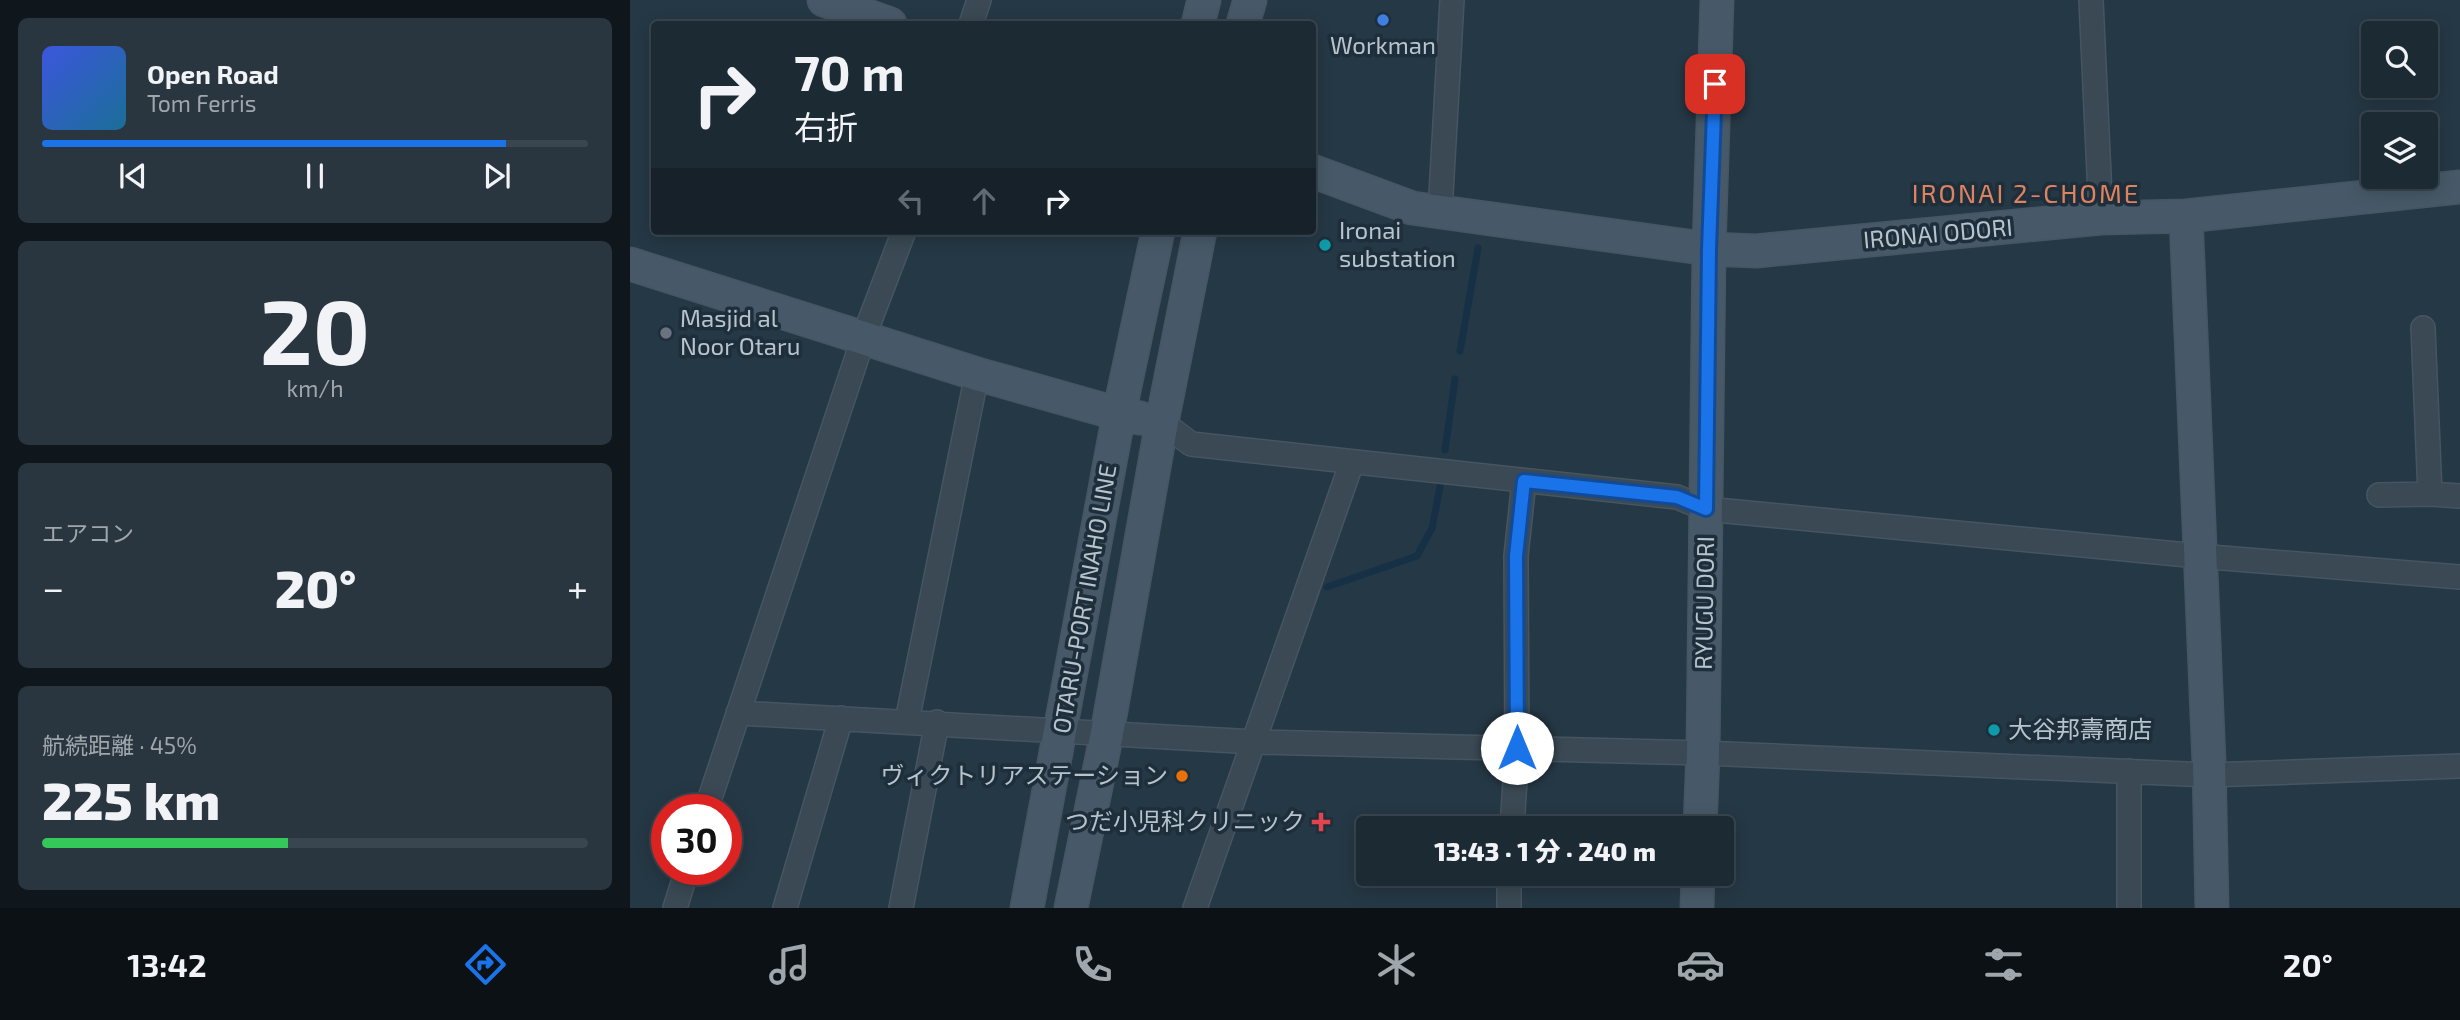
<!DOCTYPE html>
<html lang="ja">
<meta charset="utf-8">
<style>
body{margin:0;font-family:"Exo 2","Noto Sans JP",sans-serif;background:#293640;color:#f1f3f6;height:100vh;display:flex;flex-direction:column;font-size:26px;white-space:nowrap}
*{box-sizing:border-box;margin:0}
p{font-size:23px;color:#a0a7ac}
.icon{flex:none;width:38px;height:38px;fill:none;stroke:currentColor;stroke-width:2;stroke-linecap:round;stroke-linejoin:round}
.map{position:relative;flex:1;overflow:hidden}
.drawer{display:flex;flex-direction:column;gap:18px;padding:18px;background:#0f171d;width:630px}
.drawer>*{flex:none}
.banner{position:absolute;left:21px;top:21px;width:665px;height:214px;border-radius:7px;box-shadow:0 4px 18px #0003,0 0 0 2px #3a464f;background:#1c2a34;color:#f1f3f6;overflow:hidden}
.buttons{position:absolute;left:1731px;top:21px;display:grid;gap:14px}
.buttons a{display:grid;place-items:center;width:77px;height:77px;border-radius:7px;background:#1c2a34;box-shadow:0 4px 18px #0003,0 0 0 2px #3a464f;font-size:35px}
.speed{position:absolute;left:21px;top:794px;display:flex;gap:14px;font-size:35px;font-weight:700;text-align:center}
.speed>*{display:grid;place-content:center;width:91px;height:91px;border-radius:50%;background:#1c2a34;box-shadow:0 4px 18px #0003,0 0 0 2px #3a464f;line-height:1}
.speed .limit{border:10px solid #d22;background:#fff;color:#111}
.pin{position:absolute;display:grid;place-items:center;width:60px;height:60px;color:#fff;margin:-30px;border-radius:14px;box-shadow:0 4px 10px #0006}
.me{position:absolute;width:77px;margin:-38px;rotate:0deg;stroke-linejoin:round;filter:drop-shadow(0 0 5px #0008)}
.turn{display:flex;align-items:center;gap:24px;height:147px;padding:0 28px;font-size:32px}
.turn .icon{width:91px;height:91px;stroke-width:2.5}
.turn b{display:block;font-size:49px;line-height:60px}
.lanes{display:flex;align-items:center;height:66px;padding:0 28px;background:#0003;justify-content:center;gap:35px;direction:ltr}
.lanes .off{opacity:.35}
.big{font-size:52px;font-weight:800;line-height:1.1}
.drawer .tile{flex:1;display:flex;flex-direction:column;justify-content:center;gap:10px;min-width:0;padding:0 24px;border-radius:10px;background:#293640}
.drawer .dial{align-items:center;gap:0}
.dial b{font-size:91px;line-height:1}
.song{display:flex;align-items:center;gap:21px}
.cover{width:84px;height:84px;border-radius:10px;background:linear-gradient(135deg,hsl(230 70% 55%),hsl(200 70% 35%))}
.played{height:7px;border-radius:4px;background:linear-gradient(90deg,#1a73e8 85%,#3a464f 85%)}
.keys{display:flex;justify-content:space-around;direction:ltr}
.heat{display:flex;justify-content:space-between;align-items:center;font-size:38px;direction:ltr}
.charge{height:10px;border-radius:5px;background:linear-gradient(90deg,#34c759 45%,#3a464f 0)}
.trip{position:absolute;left:726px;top:816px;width:378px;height:70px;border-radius:7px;background:#1c2a34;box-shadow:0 4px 18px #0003,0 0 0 2px #3a464f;font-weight:800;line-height:70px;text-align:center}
.tabs{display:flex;height:112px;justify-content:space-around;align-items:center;background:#0b1115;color:#a0a7ac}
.tabs .icon{width:49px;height:49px}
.tabs .on{color:#1a73e8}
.tabs b{font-size:32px;color:#f1f3f6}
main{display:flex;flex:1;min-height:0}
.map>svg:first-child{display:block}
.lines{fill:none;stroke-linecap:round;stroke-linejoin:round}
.stream{stroke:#163145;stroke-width:7}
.street-casing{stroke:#465561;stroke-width:26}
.secondary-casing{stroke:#465561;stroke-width:35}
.street{stroke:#3a4954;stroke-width:23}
.secondary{stroke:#475968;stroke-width:32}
.route-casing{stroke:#114b97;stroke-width:18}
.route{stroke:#1a73e8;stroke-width:12}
.shop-dot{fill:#3f7fe0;stroke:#1e2e3a;stroke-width:2.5}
.culture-dot{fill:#0f9aa8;stroke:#1e2e3a;stroke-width:2.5}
.worship-dot{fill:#6b7280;stroke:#1e2e3a;stroke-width:2.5}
.food-dot{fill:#e8710a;stroke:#1e2e3a;stroke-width:2.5}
.health-dot{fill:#e0444e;stroke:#1e2e3a;stroke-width:2.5}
.labels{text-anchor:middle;stroke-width:7;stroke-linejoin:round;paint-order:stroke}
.poi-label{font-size:24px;fill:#b7c4ce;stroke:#1e2e3a;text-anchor:start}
.street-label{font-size:24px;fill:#b7c4ce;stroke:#1e2e3a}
.neighbourhood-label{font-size:26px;letter-spacing:2px;fill:#de8362;stroke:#1e2e3a}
</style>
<main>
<section class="drawer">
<div class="tile">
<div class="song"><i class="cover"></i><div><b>Open Road</b><p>Tom Ferris</p></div></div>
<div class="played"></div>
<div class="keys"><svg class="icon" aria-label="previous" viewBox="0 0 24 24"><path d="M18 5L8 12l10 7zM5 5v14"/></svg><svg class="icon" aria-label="pause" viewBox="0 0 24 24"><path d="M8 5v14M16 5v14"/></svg><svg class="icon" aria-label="next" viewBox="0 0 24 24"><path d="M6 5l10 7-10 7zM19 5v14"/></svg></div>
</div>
<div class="tile dial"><b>20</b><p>km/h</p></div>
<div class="tile"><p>エアコン</p>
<div class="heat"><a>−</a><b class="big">20°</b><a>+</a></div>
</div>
<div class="tile"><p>航続距離 · 45%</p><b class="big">225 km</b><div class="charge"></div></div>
</section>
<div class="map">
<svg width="1830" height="908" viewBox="0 0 1830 908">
<rect width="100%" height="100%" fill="#253845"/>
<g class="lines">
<!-- stream -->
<path class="stream" d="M830 351 848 248
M815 450 825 379
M697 587 787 556 802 528 810 487"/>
<defs>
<path id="street" d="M1461 0 1471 218
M341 24 349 0
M810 212 822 0
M1793 328 1800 494
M532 422 561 444 1047 497 1076 509 1568 556 1830 577
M1749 495 1800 494 1830 496
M108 713 625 742 1073 753 1579 775 1830 766
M277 721 347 374
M76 810 234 336 274 231
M882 828 887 748 886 556 894 481
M45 908 57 870
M155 908 211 718
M271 908 307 722
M565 908 722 462
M879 908V873
M1499 908V771"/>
<path id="secondary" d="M194 0 260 24
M568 24 574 0
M613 24 620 0
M682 171 782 208 1079 249 1126 251 1471 218 1556 216 1830 187
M1556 216 1579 762 1582 908
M0 264 347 374 489 414 510 418
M1070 828 1073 753 1079 249 1087 0
M397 908 489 414 528 231
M441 908 477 733 532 422 570 231
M1067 908 1068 873"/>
</defs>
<!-- street casing -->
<use href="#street" class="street-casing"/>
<!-- secondary casing -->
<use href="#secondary" class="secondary-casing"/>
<!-- street -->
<use href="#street" class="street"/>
<!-- secondary -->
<use href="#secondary" class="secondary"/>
</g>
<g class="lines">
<defs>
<path id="route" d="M887 748 886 556 894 481 1047 497 1076 509 1079 249 1085 84"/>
</defs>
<!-- route casing -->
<use href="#route" class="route-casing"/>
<!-- route -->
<use href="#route" class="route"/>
</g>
<!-- markers -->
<circle class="shop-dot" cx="753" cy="20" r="7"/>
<g class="culture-dot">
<circle cx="695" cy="245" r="7"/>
<circle cx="1364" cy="730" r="7"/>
</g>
<circle class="worship-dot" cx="36" cy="333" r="7"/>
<circle class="food-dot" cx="552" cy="776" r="7"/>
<path class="health-dot" d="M687.5 811.5h7v7h7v7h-7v7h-7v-7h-7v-7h7z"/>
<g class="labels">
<!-- poi labels -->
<g class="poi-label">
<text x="753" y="54" text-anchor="middle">Workman</text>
<text x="709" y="239">Ironai<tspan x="709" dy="28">substation</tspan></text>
<text x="50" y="327">Masjid al<tspan x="50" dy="28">Noor Otaru</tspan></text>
<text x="1378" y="738">大谷邦壽商店</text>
<text x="538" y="784" text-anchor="end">ヴィクトリアステーション</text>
<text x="675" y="830" text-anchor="end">つだ小児科クリニック</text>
</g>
<!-- street labels -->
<g class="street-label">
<text transform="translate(1308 234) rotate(-5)" y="8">IRONAI ODORI</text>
<text transform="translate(455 599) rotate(-80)" y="8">OTARU-PORT INAHO LINE</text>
<text transform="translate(1075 603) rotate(-89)" y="8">RYUGU DORI</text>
</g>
<!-- neighbourhood labels -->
<g class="neighbourhood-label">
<text x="1396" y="203">IRONAI 2-CHOME</text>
</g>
</g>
</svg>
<div class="buttons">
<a><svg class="icon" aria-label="search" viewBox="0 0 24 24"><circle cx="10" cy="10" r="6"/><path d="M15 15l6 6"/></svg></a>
<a><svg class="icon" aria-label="layers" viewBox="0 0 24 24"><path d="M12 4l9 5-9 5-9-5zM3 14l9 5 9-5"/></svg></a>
</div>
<div class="speed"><div class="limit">30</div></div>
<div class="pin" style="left:1085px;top:84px;background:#d93025"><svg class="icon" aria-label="arrive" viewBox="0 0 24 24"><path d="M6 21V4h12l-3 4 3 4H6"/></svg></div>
<svg class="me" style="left:887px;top:748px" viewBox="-20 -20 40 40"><circle r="19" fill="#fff"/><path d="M0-13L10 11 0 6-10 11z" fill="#1a73e8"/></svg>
<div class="trip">13:43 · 1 分 · 240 m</div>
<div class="banner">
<div class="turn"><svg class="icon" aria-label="right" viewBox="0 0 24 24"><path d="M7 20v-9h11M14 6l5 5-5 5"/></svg><div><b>70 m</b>右折</div></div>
<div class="lanes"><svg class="icon off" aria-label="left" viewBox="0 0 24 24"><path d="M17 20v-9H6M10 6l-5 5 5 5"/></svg><svg class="icon off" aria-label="ahead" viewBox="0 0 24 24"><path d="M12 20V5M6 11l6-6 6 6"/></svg><svg class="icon" aria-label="right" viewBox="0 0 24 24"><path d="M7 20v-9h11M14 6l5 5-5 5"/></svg></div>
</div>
</div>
</main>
<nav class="tabs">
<b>13:42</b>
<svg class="icon on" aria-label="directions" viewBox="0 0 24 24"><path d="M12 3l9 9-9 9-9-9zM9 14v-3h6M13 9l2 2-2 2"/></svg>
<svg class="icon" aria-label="music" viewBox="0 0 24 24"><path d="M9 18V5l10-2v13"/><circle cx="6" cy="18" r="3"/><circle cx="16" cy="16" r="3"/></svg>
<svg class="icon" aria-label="phone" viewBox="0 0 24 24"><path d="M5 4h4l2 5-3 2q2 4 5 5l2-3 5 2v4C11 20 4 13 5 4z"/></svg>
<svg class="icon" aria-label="climate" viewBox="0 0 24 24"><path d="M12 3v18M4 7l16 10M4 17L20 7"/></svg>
<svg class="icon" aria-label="car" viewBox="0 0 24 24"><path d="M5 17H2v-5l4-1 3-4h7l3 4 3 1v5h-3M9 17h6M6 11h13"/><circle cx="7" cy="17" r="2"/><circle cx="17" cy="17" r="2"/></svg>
<svg class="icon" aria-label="filters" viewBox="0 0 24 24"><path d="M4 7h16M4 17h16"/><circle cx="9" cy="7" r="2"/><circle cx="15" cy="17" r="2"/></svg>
<b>20°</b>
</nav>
